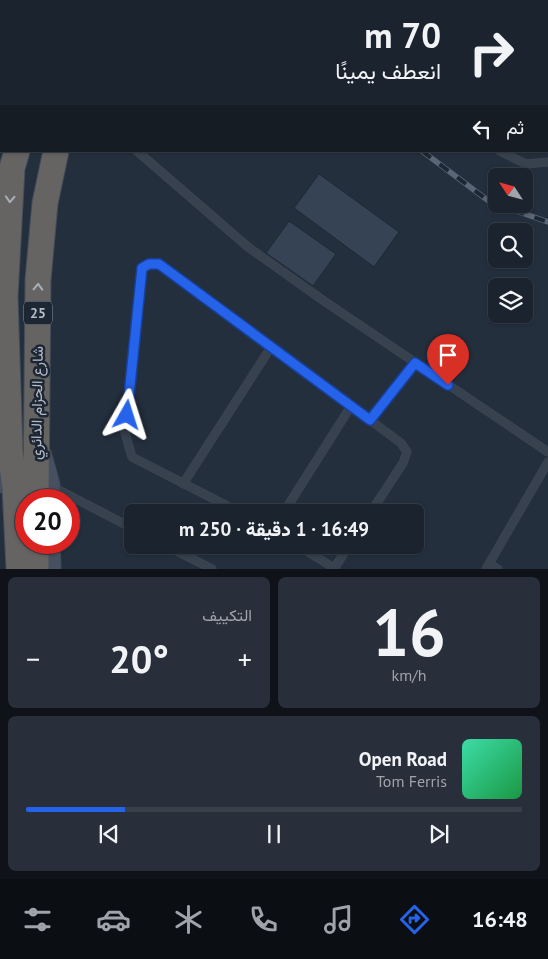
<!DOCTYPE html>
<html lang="ar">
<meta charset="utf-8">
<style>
body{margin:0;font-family:"PT Sans",Vazirmatn,sans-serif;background:#282f3a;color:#f1f3f6;direction:rtl;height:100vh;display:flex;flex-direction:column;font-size:19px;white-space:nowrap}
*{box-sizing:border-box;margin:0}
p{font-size:16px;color:#a0a4aa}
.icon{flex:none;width:28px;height:28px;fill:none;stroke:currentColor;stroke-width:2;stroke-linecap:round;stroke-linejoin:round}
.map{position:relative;height:569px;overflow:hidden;direction:ltr}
.side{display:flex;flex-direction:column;gap:8px;padding:8px;background:#0f1319;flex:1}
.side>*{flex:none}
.top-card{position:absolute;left:0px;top:0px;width:549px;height:152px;box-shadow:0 1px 4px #0004,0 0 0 1px #39404a;direction:rtl;background:#1b232e;color:#f1f3f6;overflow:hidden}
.needle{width:32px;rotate:306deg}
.buttons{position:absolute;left:488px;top:168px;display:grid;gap:10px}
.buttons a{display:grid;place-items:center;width:45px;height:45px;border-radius:8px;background:#1b232e;box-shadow:0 1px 4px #0004,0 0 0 1px #39404a;font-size:25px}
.speed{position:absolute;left:15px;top:489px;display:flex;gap:10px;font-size:25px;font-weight:700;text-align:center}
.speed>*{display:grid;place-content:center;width:65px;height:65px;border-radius:50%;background:#1b232e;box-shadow:0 1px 4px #0004,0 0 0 1px #39404a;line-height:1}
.speed .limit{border:8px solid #d22;background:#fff;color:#111}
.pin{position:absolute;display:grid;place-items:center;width:42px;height:42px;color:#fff;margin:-51px -21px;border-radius:50% 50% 50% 0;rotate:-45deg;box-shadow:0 0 5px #0007}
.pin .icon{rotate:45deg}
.me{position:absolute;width:55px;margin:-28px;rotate:6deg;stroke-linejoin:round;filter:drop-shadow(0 0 4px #0008)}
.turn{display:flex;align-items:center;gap:18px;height:105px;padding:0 25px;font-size:22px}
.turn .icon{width:65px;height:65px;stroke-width:2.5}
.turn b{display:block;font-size:35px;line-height:42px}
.then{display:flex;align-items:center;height:48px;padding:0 25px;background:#0003;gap:10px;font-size:19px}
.big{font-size:38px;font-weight:800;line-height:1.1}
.side .card{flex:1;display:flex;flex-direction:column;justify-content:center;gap:8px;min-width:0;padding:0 18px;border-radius:8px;background:#282f3a}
.side .dial{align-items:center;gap:0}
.dial b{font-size:65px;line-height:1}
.song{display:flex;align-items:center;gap:15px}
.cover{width:60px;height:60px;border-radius:8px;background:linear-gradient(135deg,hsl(160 70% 55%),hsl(140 70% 35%))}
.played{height:5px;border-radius:2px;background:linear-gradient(90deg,#2563eb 20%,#39404a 20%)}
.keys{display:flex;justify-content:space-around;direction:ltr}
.heat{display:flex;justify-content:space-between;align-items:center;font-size:28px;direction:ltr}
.side .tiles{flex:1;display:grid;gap:8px;grid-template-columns:1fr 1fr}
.card:last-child{grid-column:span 2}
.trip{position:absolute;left:124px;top:504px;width:300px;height:50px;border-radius:8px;background:#1b232e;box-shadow:0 1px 4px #0004,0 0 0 1px #39404a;font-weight:800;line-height:50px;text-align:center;direction:rtl}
.dock{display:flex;height:80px;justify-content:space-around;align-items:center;background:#0b0e12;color:#a0a4aa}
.dock .icon{width:35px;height:35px}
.dock .on{color:#2563eb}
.dock b{font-size:22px;color:#f1f3f6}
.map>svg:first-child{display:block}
.building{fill:#364354;stroke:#1f2835}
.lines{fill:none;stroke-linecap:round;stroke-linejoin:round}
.service-casing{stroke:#414a57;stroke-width:9}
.secondary-casing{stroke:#414a57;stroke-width:23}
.trunk-casing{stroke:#434c59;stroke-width:27}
.service{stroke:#38414e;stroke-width:8}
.secondary{stroke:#465061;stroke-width:21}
.trunk{stroke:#656462;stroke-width:25}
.rail-casing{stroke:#5a6575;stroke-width:5.5}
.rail{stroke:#1d2633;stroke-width:4;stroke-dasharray:11;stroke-linecap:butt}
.oneway{stroke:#a8afba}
.route-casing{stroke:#184099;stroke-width:12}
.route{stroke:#2563eb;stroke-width:9}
.labels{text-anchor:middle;stroke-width:5;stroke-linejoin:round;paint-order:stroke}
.shield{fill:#1d2633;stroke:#878f9c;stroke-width:1}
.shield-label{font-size:14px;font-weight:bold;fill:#b4bcc9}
.street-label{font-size:15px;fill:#b4bcc9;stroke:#1d2633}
</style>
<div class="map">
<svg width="548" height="569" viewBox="0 0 548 569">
<rect width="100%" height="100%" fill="#242f3e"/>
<!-- building -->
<path class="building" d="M0 0H35L1 1 0 104Z
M319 174 399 232 374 267 294 208Z
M289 221 336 254 313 286 266 253Z"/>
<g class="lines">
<defs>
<path id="service" d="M377 0V1
M137 151 248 247 324 301 548 452
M500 151 526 164 548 162
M370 420 415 363
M183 484 271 347
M51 486 132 528
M239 512 132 457 125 433 142 268 149 264H159L401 443 407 452 403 463 371 512
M284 512 351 406
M165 545 212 569
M297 545 334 568
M489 564 498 569
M334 569 349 545
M486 569 548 462"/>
<path id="secondary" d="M41 456 49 485V500
M0 482 4 458 10 451
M49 542 50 569"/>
<path id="trunk" d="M67 1V0
M106 1 107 0
M17 151 12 168 5 297 10 451 15 487 19 569
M36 500 38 280 45 203 56 151
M36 542V569"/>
</defs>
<!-- service casing -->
<use href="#service" class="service-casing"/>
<!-- secondary casing -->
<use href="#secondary" class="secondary-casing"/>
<!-- trunk casing -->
<use href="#trunk" class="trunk-casing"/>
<!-- service -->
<use href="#service" class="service"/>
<!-- secondary -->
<use href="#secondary" class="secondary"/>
<!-- trunk -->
<use href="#trunk" class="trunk"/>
<defs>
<path id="rail" d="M336 0V1
M422 151 490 202 548 222"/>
</defs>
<!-- rail casing -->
<use href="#rail" class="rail-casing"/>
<!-- rail -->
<use href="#rail" class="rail"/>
</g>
<!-- one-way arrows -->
<defs><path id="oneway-chevron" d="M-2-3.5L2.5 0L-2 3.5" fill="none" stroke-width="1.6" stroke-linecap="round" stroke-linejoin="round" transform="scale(1.25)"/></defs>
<g class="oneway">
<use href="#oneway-chevron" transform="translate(10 199) rotate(93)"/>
<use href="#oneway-chevron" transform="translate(38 287) rotate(-88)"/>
</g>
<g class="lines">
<defs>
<path id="route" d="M127 415 142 268 149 264H159L370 420 415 363 448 385"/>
</defs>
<!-- route casing -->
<use href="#route" class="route-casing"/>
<!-- route -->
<use href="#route" class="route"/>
</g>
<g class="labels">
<!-- shield labels -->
<rect class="shield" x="24" y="301.5" width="28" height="23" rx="4"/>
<g class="shield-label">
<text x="38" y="318">25</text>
</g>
<!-- street labels -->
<g class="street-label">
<text transform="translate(37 403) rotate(-89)" y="5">شارع الحزام الدائري</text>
</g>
</g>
</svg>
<div class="buttons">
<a><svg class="needle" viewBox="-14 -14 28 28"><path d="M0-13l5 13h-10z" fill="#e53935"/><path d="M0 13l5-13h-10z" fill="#a0a4aa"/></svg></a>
<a><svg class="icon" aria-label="search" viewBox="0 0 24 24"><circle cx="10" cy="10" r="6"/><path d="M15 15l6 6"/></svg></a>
<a><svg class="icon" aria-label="layers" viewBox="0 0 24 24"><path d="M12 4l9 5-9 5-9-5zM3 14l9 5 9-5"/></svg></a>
</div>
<div class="speed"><div class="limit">20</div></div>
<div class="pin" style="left:448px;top:385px;background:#d93025"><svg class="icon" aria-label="arrive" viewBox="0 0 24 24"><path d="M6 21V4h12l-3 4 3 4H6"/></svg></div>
<svg class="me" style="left:127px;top:415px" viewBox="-20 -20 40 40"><path d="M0-17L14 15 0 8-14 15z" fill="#2563eb" stroke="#fff" stroke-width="4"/></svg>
<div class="trip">16:49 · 1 دقيقة · 250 m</div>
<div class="top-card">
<div class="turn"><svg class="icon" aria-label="right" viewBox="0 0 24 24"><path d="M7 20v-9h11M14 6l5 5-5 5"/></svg><div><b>70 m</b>انعطف يمينًا</div></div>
<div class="then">ثم<svg class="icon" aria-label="left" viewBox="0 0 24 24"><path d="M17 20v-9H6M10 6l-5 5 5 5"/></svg></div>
</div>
</div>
<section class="side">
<div class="tiles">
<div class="card dial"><b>16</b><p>km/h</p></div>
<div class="card"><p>التكييف</p>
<div class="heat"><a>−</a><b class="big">20°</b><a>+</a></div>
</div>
<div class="card">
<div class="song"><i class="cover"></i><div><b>Open Road</b><p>Tom Ferris</p></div></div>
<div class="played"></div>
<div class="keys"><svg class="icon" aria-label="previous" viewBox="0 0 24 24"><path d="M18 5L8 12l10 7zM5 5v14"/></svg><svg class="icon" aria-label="pause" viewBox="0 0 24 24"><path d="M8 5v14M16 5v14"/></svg><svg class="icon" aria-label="next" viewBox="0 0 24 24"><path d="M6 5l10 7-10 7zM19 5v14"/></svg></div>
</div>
</div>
</section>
<nav class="dock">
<b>16:48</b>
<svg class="icon on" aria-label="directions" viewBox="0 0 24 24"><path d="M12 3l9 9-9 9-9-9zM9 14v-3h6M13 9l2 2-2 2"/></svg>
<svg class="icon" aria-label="music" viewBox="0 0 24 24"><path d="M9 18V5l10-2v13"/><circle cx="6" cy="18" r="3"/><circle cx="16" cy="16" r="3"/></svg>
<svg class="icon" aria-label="phone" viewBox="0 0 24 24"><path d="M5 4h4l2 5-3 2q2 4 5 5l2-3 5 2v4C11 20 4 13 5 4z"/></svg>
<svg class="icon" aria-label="climate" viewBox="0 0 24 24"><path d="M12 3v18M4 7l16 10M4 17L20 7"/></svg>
<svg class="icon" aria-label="car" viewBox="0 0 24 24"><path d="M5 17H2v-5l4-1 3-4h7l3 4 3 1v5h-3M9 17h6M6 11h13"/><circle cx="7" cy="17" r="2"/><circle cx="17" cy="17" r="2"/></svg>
<svg class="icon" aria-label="filters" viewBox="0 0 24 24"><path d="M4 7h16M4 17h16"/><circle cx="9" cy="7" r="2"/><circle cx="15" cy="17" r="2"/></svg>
</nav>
